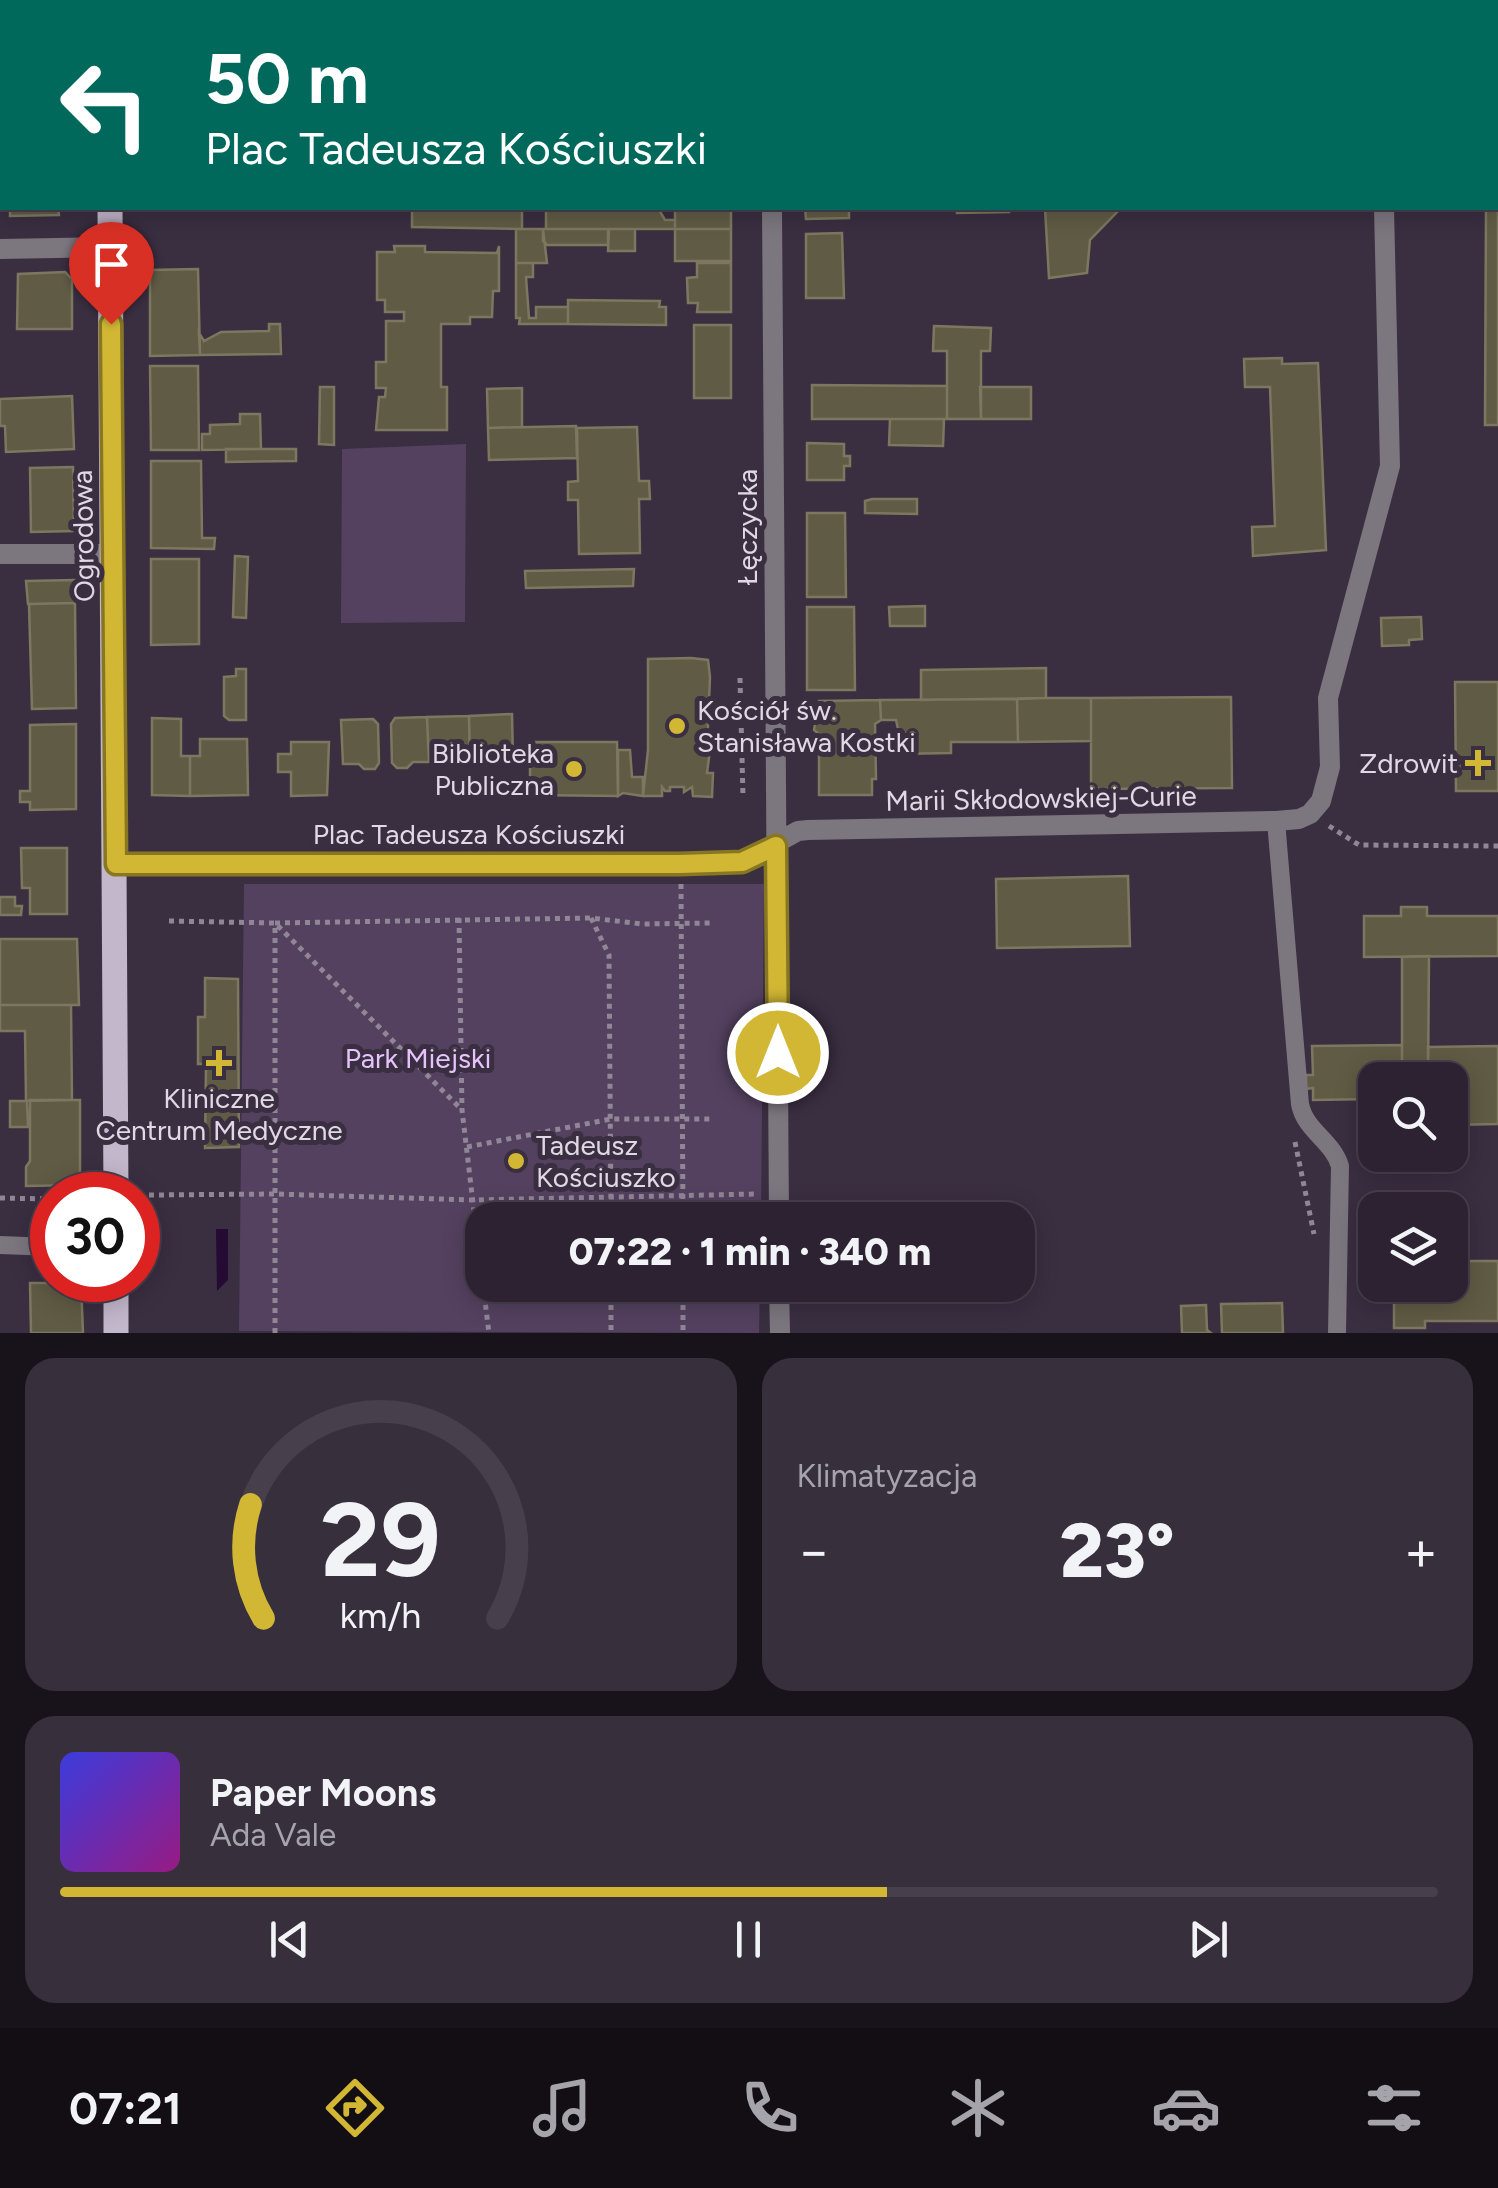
<!DOCTYPE html>
<html lang="pl">
<meta charset="utf-8">
<style>
body{margin:0;font-family:Figtree,sans-serif;background:#382f3d;color:#f1f3f6;height:100vh;display:flex;flex-direction:column;font-size:38px;white-space:nowrap}
*{box-sizing:border-box;margin:0}
p{font-size:32px;color:#a6a4ab}
.icon{flex:none;width:55px;height:55px;fill:none;stroke:currentColor;stroke-width:2;stroke-linecap:round;stroke-linejoin:round}
.map{position:relative;height:1333px;overflow:hidden}
.details{display:flex;flex-direction:column;gap:25px;padding:25px;background:#18131b;flex:1}
.details>*{flex:none}
.hud{position:absolute;left:0px;top:0px;width:1500px;height:210px;box-shadow:0 5px 25px #0003,0 0 0 2px #483f4d;background:#00695c;color:#fff;overflow:hidden}
.buttons{position:absolute;left:1358px;top:1062px;display:grid;gap:20px}
.buttons a{display:grid;place-items:center;width:110px;height:110px;border-radius:20px;background:#2c2231;box-shadow:0 5px 25px #0003,0 0 0 2px #483f4d;font-size:50px}
.speed{position:absolute;left:30px;top:1172px;display:flex;gap:20px;font-size:50px;font-weight:700;text-align:center}
.speed>*{display:grid;place-content:center;width:130px;height:130px;border-radius:50%;background:#2c2231;box-shadow:0 5px 25px #0003,0 0 0 2px #483f4d;line-height:1}
.speed .limit{border:15px solid #d22;background:#fff;color:#111}
.pin{position:absolute;display:grid;place-items:center;width:85px;height:85px;color:#fff;margin:-102px -42px;border-radius:50% 50% 50% 0;rotate:-45deg;box-shadow:0 0 10px #0007}
.pin .icon{rotate:45deg}
.me{position:absolute;width:110px;margin:-55px;rotate:0deg;stroke-linejoin:round;filter:drop-shadow(0 0 8px #0008)}
.turn{display:flex;align-items:center;gap:35px;height:210px;padding:0 40px;font-size:45px}
.turn .icon{width:130px;height:130px;stroke-width:2.5}
.turn b{display:block;font-size:70px;line-height:85px}
.big{font-size:75px;font-weight:800;line-height:1.1}
.details .widget{flex:1;display:flex;flex-direction:column;justify-content:center;gap:15px;min-width:0;padding:0 35px;border-radius:30px;background:#382f3d}
.details .dial{align-items:center;gap:0}
.dial svg{height:260px;overflow:visible;fill:none;stroke:#483f4d;stroke-width:7;stroke-linecap:round;text-anchor:middle}
.dial text{fill:#f1f3f6;stroke:none}
.song{display:flex;align-items:center;gap:30px}
.cover{width:120px;height:120px;border-radius:15px;background:linear-gradient(135deg,hsl(240 70% 55%),hsl(310 70% 35%))}
.played{height:10px;border-radius:5px;background:linear-gradient(90deg,#d2b735 60%,#483f4d 60%)}
.keys{display:flex;justify-content:space-around;direction:ltr}
.heat{display:flex;justify-content:space-between;align-items:center;font-size:55px;direction:ltr}
.details .tiles{flex:1;display:grid;gap:25px;grid-template-columns:1fr 1fr}
.widget:last-child{grid-column:span 2}
.trip{position:absolute;left:465px;top:1202px;width:570px;height:100px;border-radius:30px;background:#2c2231;box-shadow:0 5px 25px #0003,0 0 0 2px #483f4d;font-weight:800;line-height:100px;text-align:center}
.tabs{display:flex;height:160px;justify-content:space-around;align-items:center;background:#120e14;color:#a6a4ab}
.tabs .icon{width:70px;height:70px}
.tabs .current{color:#d2b735}
.tabs b{font-size:45px;color:#f1f3f6}
.map>svg:first-child{display:block}
.green{fill:#544160}
.water{fill:#250a33}
.building{fill:#605b44;stroke:#7d7760;stroke-width:2.5}
.lines{fill:none;stroke-linecap:round;stroke-linejoin:round}
.path{stroke:#908696;stroke-width:5;stroke-dasharray:5 5;stroke-linecap:butt}
.service{stroke:#7c767f;stroke-width:18}
.minor{stroke:#7c767f;stroke-width:20}
.primary{stroke:#c3b7cb;stroke-width:25}
.route-casing{stroke:#872;stroke-width:25}
.route{stroke:#d2b735;stroke-width:18}
.poi-dot{fill:#d2b735;stroke:#3a2e41;stroke-width:4}
.labels{text-anchor:middle;stroke-width:10;stroke-linejoin:round;paint-order:stroke}
.street-label{font-size:28px;fill:#e0d9e5;stroke:#3a2e41}
.poi-label{font-size:28px;fill:#e0d9e5;stroke:#3a2e41;text-anchor:start}
.park-label{font-size:28px;fill:#e6c3fd;stroke:#3a2e41}
</style>
<div class="map">
<svg width="1498" height="1333" viewBox="0 0 1498 1333">
<rect width="100%" height="100%" fill="#3a2e41"/>
<!-- green -->
<path class="green" d="M466 444 465 622 341 623 342 449Z
M244 884H764L761 1220H482V1285H760L759 1333 239 1331Z"/>
<!-- water -->
<path class="water" d="M216 1229H228V1280L217 1291Z"/>
<!-- building -->
<path class="building" d="M1498 199V425H1485L1486 208H1498Z
M10 208H58L59 215 10 216Z
M412 208H522V229L412 227Z
M546 208H658L665 220H675V229H546Z
M675 208H731V229H675Z
M805 208H849V218L806 219Z
M957 208H1009V212L957 213Z
M1045 208H1121L1090 240 1087 273 1049 278Z
M516 229H543L547 263H516Z
M543 229H608V245H547L543 241Z
M609 229H635V251H608Z
M675 229H731V261H675Z
M842 233 844 298H806V234Z
M394 246H425V252L497 253 499 246V291H493L492 317H470V324H441V387H447V430H376L379 397H385L386 388H376V362H386V321H404V312H385V300H377V252H395Z
M516 263H533V277H526L529 318H536V307H568V324H519L520 318H516Z
M697 263H731V312H697L698 303H688L687 278 697 277Z
M198 269 200 355 150 356V270Z
M65 272 72 279V329H17L18 274Z
M568 300 660 301 659 307H666V325L568 324Z
M269 324H280L281 354 200 355 199 333 204 341 221 332 269 331Z
M694 325H731V398H694Z
M934 326 991 328 990 351H981V419H947V351H933Z
M1282 358V364L1318 363 1326 550 1253 556 1252 527 1275 526 1270 387H1245L1244 359Z
M150 366H198L199 450H151Z
M812 385 947 386V419H812Z
M320 387H334V445L319 444Z
M980 387H1031V419H981Z
M522 388V427L488 428 487 389Z
M72 396 74 449 6 452 5 426H0V399Z
M240 414H260L261 449 202 450V434H210V425L240 424Z
M890 419H944L943 446 889 445Z
M576 426 577 458 489 460 488 428Z
M637 427 639 481H649L650 499H639L640 553 579 554 578 500H568V482L578 481 577 428Z
M807 443 844 444V456H850V466H844V480H807Z
M226 449H296V461L226 462Z
M151 461H201L202 538H215L214 549 151 548Z
M73 467 74 531 31 532 30 468Z
M872 499H917V514L865 513V501Z
M807 513H845L846 597H807Z
M235 556 248 557 246 618 233 617Z
M151 559H199V644L151 645Z
M634 569 633 586 526 588 525 571Z
M75 580V603L28 604 26 581Z
M75 603 76 708 32 709 29 604Z
M925 606V626H890L889 607Z
M807 607H854L855 690H807Z
M1421 617 1422 639 1409 640V645L1382 646 1381 618Z
M691 658 708 660 710 677 707 750H710L707 773H713L712 797 693 796 692 787 684 792V787H670V791H665L662 787V796H643L648 750V659Z
M1046 668V698L921 700V670Z
M236 669H246V720H229L224 716V677L236 676Z
M1455 682H1498V791H1456Z
M1231 697 1232 788 1091 789V698Z
M1046 698H1091V741L1018 742 1017 699Z
M1017 699 1018 742H951V753L896 754V744L901 743 896 720H881L880 700Z
M880 700 881 720 875 724 876 779H872V795H819V734L814 730 819 701Z
M512 714 513 759H497L492 765H470L469 716Z
M469 716 470 765 450 766 444 761 429 762 427 717Z
M427 717 429 762H413L407 768H397L392 763 391 724 395 718Z
M152 718 181 719V756H190V796L152 795Z
M373 719 378 724 379 763 375 769H364L359 764H343L341 720Z
M76 724V809L30 810V802H20V791H30V725Z
M200 739H247L248 795 190 796V756H200Z
M291 742H329L327 795 291 796V772H278V754H291Z
M530 742H617L618 796 530 795Z
M618 750H630L632 777H643V796L623 793 618 796Z
M21 848H67V914H30V888H22Z
M1128 876 1130 946 997 948 996 879Z
M0 897H15V906H22L21 915H0Z
M1401 907H1427V916H1498V956L1364 957V916H1401Z
M0 939H77L79 1005H0Z
M1429 956 1428 1080H1402V957Z
M205 978 238 979 239 1147 205 1148 206 1064H198V1017H205Z
M0 1005H71L72 1100 26 1101 25 1031H0Z
M1402 1045V1080H1375V1099L1313 1100V1088L1306 1089V1075H1313L1312 1046Z
M1498 1046V1124L1450 1125V1080H1428V1047Z
M30 1100H80V1185L26 1186V1167L30 1161Z
M10 1101H27L28 1127H10Z
M1450 1261H1498V1321H1425V1328H1394V1285H1450Z
M30 1283H81L83 1333H31Z
M1282 1303 1283 1333H1222L1221 1304Z
M1206 1305 1207 1330 1211 1333H1182L1181 1306Z"/>
<g class="lines">
<!-- path -->
<path class="path" d="M740 678 743 797
M1329 826 1359 845 1498 846
M681 884 683 1220
M459 918 462 1110 482 1279
M591 918 609 955 611 1220
M169 921 275 923 462 1110
M1295 1142 1314 1234
M467 1147 611 1119H711
M149 1195 275 1194 473 1200 756 1194
M0 1198 52 1199
M483 1285 489 1333
M611 1285V1333
M683 1285V1333
M275 1333V923L591 918 642 924 710 923"/>
<!-- service -->
<path class="service" d="M1276 821 1300 1104C1305 1131 1332 1140 1340 1166L1337 1333
M0 1245 52 1247"/>
<!-- minor -->
<path class="minor" d="M771 0V2
M1381 2V0
M772 208 779 1220
M0 249 110 247
M0 554H113
M116 864 742 862 798 831 808 830 1276 821 1299 819 1310 814 1321 801 1330 767 1328 698 1390 466 1384 208
M779 1285 780 1333"/>
<!-- primary -->
<path class="primary" d="M109 0V2
M110 208 116 1195
M116 1280V1333"/>
</g>
<g class="lines">
<defs>
<path id="route" d="M111 324 116 864H680L742 862 776 846 778 1053"/>
</defs>
<!-- route casing -->
<use href="#route" class="route-casing"/>
<!-- route -->
<use href="#route" class="route"/>
</g>
<!-- markers -->
<g class="poi-dot">
<circle cx="677" cy="726" r="10"/>
<path d="M1473 748h10v10h10v10h-10v10h-10v-10h-10v-10h10z"/>
<circle cx="574" cy="769" r="10"/>
<path d="M214 1048h10v10h10v10h-10v10h-10v-10h-10v-10h10z"/>
<circle cx="516" cy="1161" r="10"/>
</g>
<g class="labels">
<!-- street labels -->
<g class="street-label">
<text transform="translate(747 527) rotate(-90)" y="10">Łęczycka</text>
<text transform="translate(83 536) rotate(-91)" y="10">Ogrodowa</text>
<text transform="translate(1041 798) rotate(-1)" y="10">Marii Skłodowskiej-Curie</text>
<text x="469" y="844">Plac Tadeusza Kościuszki</text>
</g>
<!-- poi labels -->
<g class="poi-label">
<text x="697" y="720">Kościół św.<tspan x="697" dy="32">Stanisława Kostki</tspan></text>
<text x="554" y="763" text-anchor="end">Biblioteka<tspan x="554" dy="32">Publiczna</tspan></text>
<text x="1458" y="773" text-anchor="end">Zdrowit</text>
<text x="219" y="1108" text-anchor="middle">Kliniczne<tspan x="219" dy="32">Centrum Medyczne</tspan></text>
<text x="536" y="1155">Tadeusz<tspan x="536" dy="32">Kościuszko</tspan></text>
</g>
<!-- park labels -->
<g class="park-label">
<text x="418" y="1068">Park Miejski</text>
</g>
</g>
</svg>
<div class="buttons">
<a><svg class="icon" aria-label="search" viewBox="0 0 24 24"><circle cx="10" cy="10" r="6"/><path d="M15 15l6 6"/></svg></a>
<a><svg class="icon" aria-label="layers" viewBox="0 0 24 24"><path d="M12 4l9 5-9 5-9-5zM3 14l9 5 9-5"/></svg></a>
</div>
<div class="speed"><div class="limit">30</div></div>
<div class="pin" style="left:111px;top:324px;background:#d93025"><svg class="icon" aria-label="arrive" viewBox="0 0 24 24"><path d="M6 21V4h12l-3 4 3 4H6"/></svg></div>
<svg class="me" style="left:778px;top:1053px" viewBox="-20 -20 40 40"><circle r="17" fill="#d2b735" stroke="#fff" stroke-width="3"/><path d="M0-11L8 9 0 5-8 9z" fill="#fff"/></svg>
<div class="trip">07:22 · 1 min · 340 m</div>
<div class="hud">
<div class="turn"><svg class="icon" aria-label="left" viewBox="0 0 24 24"><path d="M17 20v-9H6M10 6l-5 5 5 5"/></svg><div><b>50 m</b>Plac Tadeusza Kościuszki</div></div>
</div>
</div>
<section class="details">
<div class="tiles">
<div class="widget dial"><svg viewBox="0 0 100 80">
<path d="M14 69A42 42 0 1 1 86 69"/>
<path d="M14 69A42 42 0 0 1 10 34" stroke="#d2b735"/>
<text x="50" y="56" font-size="32" font-weight="700">29</text>
<text x="50" y="72" font-size="11">km/h</text>
</svg></div>
<div class="widget"><p>Klimatyzacja</p>
<div class="heat"><a>−</a><b class="big">23°</b><a>+</a></div>
</div>
<div class="widget">
<div class="song"><i class="cover"></i><div><b>Paper Moons</b><p>Ada Vale</p></div></div>
<div class="played"></div>
<div class="keys"><svg class="icon" aria-label="previous" viewBox="0 0 24 24"><path d="M18 5L8 12l10 7zM5 5v14"/></svg><svg class="icon" aria-label="pause" viewBox="0 0 24 24"><path d="M8 5v14M16 5v14"/></svg><svg class="icon" aria-label="next" viewBox="0 0 24 24"><path d="M6 5l10 7-10 7zM19 5v14"/></svg></div>
</div>
</div>
</section>
<nav class="tabs">
<b>07:21</b>
<svg class="icon current" aria-label="directions" viewBox="0 0 24 24"><path d="M12 3l9 9-9 9-9-9zM9 14v-3h6M13 9l2 2-2 2"/></svg>
<svg class="icon" aria-label="music" viewBox="0 0 24 24"><path d="M9 18V5l10-2v13"/><circle cx="6" cy="18" r="3"/><circle cx="16" cy="16" r="3"/></svg>
<svg class="icon" aria-label="phone" viewBox="0 0 24 24"><path d="M5 4h4l2 5-3 2q2 4 5 5l2-3 5 2v4C11 20 4 13 5 4z"/></svg>
<svg class="icon" aria-label="climate" viewBox="0 0 24 24"><path d="M12 3v18M4 7l16 10M4 17L20 7"/></svg>
<svg class="icon" aria-label="car" viewBox="0 0 24 24"><path d="M5 17H2v-5l4-1 3-4h7l3 4 3 1v5h-3M9 17h6M6 11h13"/><circle cx="7" cy="17" r="2"/><circle cx="17" cy="17" r="2"/></svg>
<svg class="icon" aria-label="filters" viewBox="0 0 24 24"><path d="M4 7h16M4 17h16"/><circle cx="9" cy="7" r="2"/><circle cx="15" cy="17" r="2"/></svg>
</nav>
